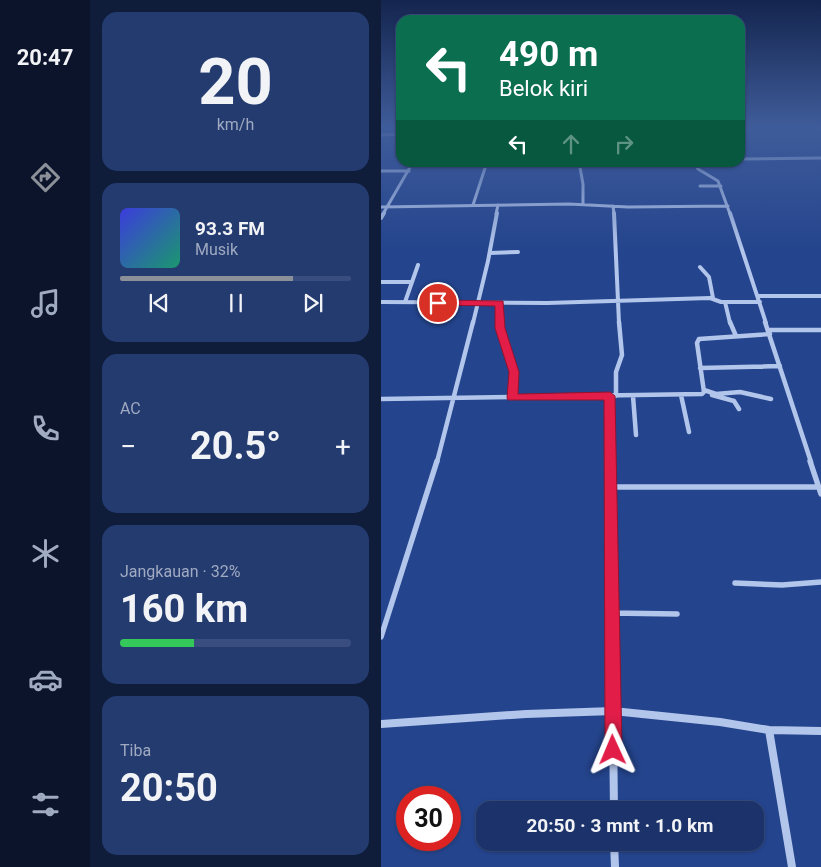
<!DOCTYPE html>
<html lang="id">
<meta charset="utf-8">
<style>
body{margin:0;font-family:Roboto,sans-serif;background:#243b70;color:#f1f3f6;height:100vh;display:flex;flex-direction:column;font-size:19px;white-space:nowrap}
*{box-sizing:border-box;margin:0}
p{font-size:16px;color:#a0aac1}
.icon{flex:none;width:28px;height:28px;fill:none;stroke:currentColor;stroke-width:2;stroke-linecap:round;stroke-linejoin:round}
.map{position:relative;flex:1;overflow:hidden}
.panel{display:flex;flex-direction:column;gap:12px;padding:12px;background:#0f1c3a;width:291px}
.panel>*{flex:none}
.banner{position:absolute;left:15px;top:15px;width:349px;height:152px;border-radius:15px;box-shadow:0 1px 4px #0004,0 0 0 1px #394e7e;background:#0b6e4f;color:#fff;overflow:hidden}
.speed{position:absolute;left:15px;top:786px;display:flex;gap:10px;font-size:25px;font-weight:700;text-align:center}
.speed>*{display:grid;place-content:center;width:65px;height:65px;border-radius:50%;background:#1b336a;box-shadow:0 1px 4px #0004,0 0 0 1px #394e7e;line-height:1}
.speed .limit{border:8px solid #d22;background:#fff;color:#111}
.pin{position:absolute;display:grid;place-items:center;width:42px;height:42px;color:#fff;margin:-21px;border:2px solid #fff;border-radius:50%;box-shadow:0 1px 5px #0007}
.me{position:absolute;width:55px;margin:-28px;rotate:359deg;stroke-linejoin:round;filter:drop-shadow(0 0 4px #0008)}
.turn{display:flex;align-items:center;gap:18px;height:105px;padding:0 20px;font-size:22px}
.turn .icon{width:65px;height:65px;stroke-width:2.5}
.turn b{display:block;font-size:35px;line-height:42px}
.lanes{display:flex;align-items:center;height:48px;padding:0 20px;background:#0003;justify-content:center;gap:25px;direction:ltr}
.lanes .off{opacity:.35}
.big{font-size:38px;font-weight:700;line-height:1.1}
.panel .card{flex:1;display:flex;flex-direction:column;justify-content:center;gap:8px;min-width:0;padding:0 18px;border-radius:15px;background:#243b70}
.panel .dial{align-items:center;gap:0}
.dial b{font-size:65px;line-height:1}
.song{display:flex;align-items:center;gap:15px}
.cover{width:60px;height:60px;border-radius:8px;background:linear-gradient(135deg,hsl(240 70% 55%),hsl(160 70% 35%))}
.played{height:5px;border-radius:2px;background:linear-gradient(90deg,#8c9099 75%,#394e7e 75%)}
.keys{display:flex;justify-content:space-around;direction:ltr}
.heat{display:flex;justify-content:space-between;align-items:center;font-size:28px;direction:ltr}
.charge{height:8px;border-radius:4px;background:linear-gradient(90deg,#34c759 32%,#394e7e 0)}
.trip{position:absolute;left:95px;top:801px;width:288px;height:50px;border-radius:15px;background:#1b336a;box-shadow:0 1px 4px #0004,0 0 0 1px #394e7e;font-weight:700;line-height:50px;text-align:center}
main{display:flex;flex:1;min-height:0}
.tabs{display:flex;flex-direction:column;width:90px;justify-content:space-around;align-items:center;background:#0b142a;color:#a0aac1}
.tabs .icon{width:35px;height:35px}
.tabs .current{color:#8c9099}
.tabs b{font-size:22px;color:#f1f3f6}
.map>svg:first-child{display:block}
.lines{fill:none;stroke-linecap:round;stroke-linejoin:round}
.minor-far4{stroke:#b2c5eb;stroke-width:3}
.minor-far3{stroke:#b2c5eb;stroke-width:4}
.minor-far2{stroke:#b2c5eb;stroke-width:4.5}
.minor-far1{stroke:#b2c5eb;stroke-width:5.5}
.minor{stroke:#b2c5eb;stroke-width:8}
.route{fill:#e11d48;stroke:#92132f}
</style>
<main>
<nav class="tabs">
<b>20:47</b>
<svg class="icon current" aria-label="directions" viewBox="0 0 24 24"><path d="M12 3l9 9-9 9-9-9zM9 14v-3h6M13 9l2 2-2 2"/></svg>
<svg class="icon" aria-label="music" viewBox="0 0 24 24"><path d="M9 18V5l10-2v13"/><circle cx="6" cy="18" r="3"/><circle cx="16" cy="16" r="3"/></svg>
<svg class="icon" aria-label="phone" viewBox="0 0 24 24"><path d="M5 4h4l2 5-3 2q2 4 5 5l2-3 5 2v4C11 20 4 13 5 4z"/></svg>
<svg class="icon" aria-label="climate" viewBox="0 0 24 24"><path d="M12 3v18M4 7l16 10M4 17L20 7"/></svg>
<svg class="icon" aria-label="car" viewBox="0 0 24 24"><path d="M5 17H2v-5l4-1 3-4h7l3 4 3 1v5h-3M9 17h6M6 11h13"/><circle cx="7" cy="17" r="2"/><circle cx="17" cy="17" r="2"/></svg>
<svg class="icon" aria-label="filters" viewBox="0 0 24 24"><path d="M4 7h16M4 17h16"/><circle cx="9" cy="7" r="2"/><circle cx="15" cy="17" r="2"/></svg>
</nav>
<section class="panel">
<div class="card dial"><b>20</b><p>km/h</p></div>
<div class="card">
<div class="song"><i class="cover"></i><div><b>93.3 FM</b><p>Musik</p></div></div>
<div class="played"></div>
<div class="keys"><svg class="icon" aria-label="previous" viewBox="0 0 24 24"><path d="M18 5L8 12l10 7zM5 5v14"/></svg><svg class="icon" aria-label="pause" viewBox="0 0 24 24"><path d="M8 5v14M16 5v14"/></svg><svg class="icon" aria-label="next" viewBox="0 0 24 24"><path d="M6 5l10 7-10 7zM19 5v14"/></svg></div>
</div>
<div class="card"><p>AC</p>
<div class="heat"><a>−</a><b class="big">20.5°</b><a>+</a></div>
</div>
<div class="card"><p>Jangkauan · 32%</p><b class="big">160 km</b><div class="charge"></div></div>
<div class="card"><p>Tiba</p><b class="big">20:50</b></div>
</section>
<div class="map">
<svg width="440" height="867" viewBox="0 0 440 867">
<rect width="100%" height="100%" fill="#24448d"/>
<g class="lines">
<!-- minor-far4 -->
<path class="minor-far4" d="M0 135 20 134
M359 159 440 158
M198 162 202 184V204
M319 162 315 165 317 169 337 181 349 214
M0 171H28
M319 186H340
M92 205 106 162
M232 206 233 214
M0 207 188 204 247 207 347 206
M2 214 32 162
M115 214 117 205"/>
<!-- minor-far3 -->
<path class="minor-far3" d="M233 213 238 323
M349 213 385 323
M0 218 3 213
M109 253 137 252
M319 267 328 277 332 298
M0 282H31
M377 296H440
M0 302 166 303 329 298 340 302H379
M24 302 37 265
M344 302 349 323
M119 303V323
M92 323 107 261 116 213"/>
<!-- minor-far2 -->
<path class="minor-far2" d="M119 322V328L133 372 131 398
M349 322 355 336
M384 322 430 462
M388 330H440
M319 368 399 366
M323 390 335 394 359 392 390 399
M300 395 308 432
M331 395 353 401 358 409
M229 396 230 462
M235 396V372L241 355 238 322
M252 396 255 435
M0 399 321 394 323 392 316 343 318 339 389 334
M56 462 92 322"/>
<!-- minor-far1 -->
<path class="minor-far1" d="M230 461 231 640
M429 461 440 494
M230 487H437
M354 583 401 585 440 582
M230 613 296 614
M0 637 56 461"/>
<!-- minor -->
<path class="minor" d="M231 639 233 810
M0 724 145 714 232 711 339 722 388 730 440 731
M388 730 411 867
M233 842 234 867"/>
</g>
<!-- sky -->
<linearGradient id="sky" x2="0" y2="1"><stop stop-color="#14254e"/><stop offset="0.51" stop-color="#3f5c9a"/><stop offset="1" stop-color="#3f5c9a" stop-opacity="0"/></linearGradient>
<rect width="440" height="250" fill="url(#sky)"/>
<!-- route -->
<path class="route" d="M57 300 122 301 124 328 138 372 137 394 229 392 234 396 241 750 239 757 232 759 226 757 224 750 223 400H127L126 398 128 372 114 328V306L54 305V301Z"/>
</svg>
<div class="speed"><div class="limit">30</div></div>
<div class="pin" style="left:57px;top:303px;background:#d93025"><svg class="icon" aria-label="arrive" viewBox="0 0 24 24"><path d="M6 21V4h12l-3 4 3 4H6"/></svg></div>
<svg class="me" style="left:232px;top:750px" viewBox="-20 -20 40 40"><path d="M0-17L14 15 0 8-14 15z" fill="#e11d48" stroke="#fff" stroke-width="4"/></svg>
<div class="trip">20:50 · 3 mnt · 1.0 km</div>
<div class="banner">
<div class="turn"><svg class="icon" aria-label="left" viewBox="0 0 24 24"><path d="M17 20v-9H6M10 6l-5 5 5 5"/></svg><div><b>490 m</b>Belok kiri</div></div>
<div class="lanes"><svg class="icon" aria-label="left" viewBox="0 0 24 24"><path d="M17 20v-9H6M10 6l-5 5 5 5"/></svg><svg class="icon off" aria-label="ahead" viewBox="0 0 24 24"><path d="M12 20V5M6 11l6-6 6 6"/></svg><svg class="icon off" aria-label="right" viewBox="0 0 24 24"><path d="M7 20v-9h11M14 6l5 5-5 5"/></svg></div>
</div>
</div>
</main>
